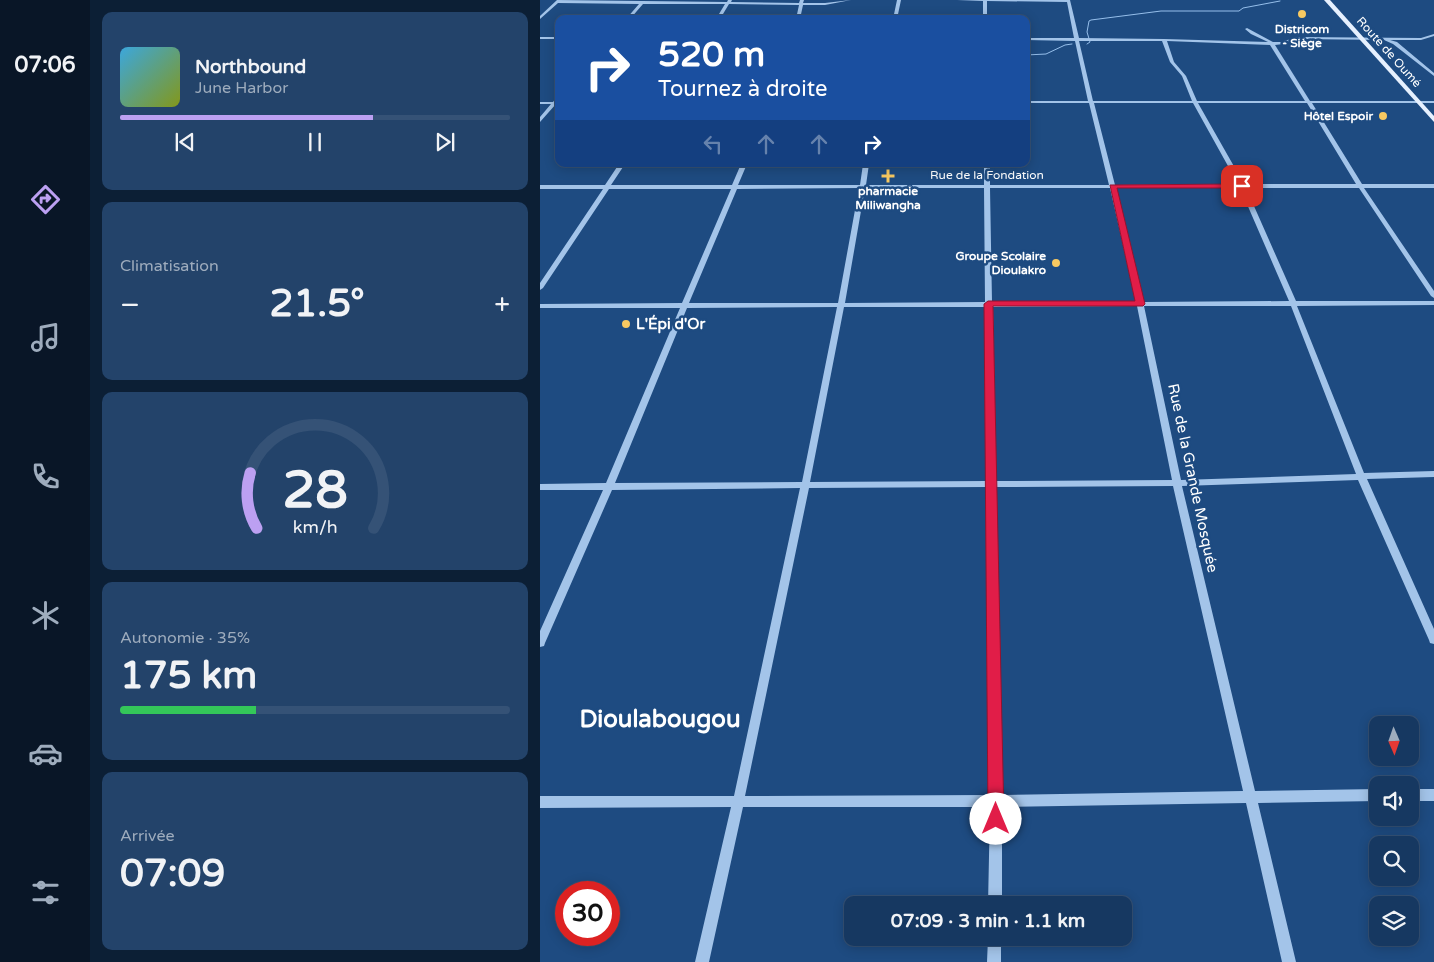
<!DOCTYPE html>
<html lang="fr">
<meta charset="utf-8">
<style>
body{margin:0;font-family:"Varela Round",sans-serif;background:#23436a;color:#f1f3f6;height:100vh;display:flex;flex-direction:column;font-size:19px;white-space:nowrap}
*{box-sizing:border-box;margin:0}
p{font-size:16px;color:#9eacbd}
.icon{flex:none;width:28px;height:28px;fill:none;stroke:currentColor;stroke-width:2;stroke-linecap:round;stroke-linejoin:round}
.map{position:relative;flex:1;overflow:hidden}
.panel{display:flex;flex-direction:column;gap:12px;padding:12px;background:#0c1f35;width:450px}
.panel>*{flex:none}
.banner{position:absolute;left:15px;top:15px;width:475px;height:152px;border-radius:10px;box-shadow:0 2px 12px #0003,0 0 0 1px #355276;background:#1a4fa0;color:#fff;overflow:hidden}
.needle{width:32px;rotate:178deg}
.controls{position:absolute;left:829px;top:716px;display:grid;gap:10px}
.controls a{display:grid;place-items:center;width:50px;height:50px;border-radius:10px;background:#163861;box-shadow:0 2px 12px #0003,0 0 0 1px #355276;font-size:25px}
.speed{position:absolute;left:15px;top:881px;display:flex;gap:10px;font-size:25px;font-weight:700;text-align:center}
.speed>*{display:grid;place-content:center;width:65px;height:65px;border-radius:50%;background:#163861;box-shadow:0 2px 12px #0003,0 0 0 1px #355276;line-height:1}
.speed .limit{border:8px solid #d22;background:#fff;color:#111}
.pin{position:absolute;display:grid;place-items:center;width:42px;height:42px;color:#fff;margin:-21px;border-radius:10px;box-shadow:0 2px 8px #0006}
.me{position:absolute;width:55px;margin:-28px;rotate:0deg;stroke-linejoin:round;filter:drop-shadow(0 0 4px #0008)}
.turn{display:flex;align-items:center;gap:18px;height:105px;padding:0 20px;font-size:22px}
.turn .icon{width:65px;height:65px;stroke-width:2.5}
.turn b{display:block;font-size:35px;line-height:42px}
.lanes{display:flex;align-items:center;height:48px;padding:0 20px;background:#0003;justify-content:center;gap:25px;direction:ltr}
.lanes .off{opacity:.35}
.big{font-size:38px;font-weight:700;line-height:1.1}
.panel .tile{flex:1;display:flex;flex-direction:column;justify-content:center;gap:8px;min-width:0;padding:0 18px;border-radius:10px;background:#23436a}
.panel .dial{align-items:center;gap:0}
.dial svg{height:130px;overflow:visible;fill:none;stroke:#355276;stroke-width:7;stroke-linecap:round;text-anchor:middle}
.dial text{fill:#f1f3f6;stroke:none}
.song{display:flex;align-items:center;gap:15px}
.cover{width:60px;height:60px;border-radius:8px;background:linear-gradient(135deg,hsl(200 70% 55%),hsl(70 70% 35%))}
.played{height:5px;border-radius:2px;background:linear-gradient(90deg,#bca0f2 65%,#355276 65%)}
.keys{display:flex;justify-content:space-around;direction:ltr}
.heat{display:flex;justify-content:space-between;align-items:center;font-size:28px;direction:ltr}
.charge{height:8px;border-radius:4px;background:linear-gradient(90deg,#34c759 35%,#355276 0)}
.trip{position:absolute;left:304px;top:896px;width:288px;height:50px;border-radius:10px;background:#163861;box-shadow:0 2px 12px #0003,0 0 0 1px #355276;font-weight:700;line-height:50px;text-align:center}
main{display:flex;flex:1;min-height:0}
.dock{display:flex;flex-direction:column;width:90px;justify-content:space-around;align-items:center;background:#091627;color:#9eacbd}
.dock .icon{width:35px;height:35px}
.dock .active{color:#bca0f2}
.dock b{font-size:22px;color:#f1f3f6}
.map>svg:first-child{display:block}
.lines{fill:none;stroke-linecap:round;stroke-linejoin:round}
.stream{stroke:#96bfeb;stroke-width:1}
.minor{fill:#a3c4e9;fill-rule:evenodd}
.major{fill:#e6f0fe;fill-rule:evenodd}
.route{fill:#e11d48;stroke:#92132f}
.poi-dot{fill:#f8c961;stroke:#1e4b81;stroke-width:2}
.labels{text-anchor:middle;stroke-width:5;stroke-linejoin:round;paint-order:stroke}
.far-poi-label{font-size:12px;font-weight:bold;fill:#fff;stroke:#1e4b81}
.far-street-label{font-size:12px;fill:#fff;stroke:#1e4b81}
.poi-label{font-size:15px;font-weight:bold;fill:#fff;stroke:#1e4b81;text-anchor:start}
.street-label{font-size:15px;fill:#fff;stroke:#1e4b81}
.near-district-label{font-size:24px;font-weight:bold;fill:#fff;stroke:#1e4b81}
</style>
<main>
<nav class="dock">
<b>07:06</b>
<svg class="icon active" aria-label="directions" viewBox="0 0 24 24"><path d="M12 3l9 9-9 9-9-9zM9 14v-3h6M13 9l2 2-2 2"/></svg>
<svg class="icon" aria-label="music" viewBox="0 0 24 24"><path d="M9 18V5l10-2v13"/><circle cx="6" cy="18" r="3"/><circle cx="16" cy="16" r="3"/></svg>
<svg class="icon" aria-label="phone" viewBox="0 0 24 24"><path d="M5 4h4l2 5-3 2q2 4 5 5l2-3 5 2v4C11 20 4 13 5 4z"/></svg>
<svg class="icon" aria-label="climate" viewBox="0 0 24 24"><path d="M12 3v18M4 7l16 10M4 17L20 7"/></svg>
<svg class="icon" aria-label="car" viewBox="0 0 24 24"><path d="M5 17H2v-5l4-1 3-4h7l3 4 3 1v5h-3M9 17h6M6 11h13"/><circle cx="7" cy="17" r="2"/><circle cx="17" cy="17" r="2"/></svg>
<svg class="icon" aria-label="filters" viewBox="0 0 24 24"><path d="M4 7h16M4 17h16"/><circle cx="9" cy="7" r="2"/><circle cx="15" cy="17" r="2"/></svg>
</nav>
<section class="panel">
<div class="tile">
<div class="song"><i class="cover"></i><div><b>Northbound</b><p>June Harbor</p></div></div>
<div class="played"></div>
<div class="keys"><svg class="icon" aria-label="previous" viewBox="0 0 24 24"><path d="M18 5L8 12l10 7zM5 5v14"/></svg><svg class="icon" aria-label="pause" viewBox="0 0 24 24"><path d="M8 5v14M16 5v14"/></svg><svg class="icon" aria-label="next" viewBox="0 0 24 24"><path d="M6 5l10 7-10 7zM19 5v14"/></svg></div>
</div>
<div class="tile"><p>Climatisation</p>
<div class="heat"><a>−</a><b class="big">21.5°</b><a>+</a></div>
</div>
<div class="tile dial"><svg viewBox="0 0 100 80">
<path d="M14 69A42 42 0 1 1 86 69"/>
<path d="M14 69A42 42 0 0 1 10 35" stroke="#bca0f2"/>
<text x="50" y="56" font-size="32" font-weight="700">28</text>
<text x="50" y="72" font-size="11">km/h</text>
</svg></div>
<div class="tile"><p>Autonomie · 35%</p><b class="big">175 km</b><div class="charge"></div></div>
<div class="tile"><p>Arrivée</p><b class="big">07:09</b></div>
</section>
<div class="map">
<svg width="894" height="962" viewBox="0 0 894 962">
<rect width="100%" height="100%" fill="#1e4b81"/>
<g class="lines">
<!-- stream -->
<path class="stream" d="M547 44 550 42 547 32 549 21 551 20 621 11H699L703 8 740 1
M486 55 506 54 525 45 532 44"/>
<!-- minor -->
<path class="minor" d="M17 0 187 2 188 0H192L191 2 259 3 260 0H264L263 3H285L311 0 285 5H263L260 19H256L259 5 189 4 180 19H176L185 4H103L90 19H86L99 4 18 3 0 19V16Z
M357 0H361L357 19H353Z
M417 0H530L539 38 624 39 728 42 711 34 705 29 707 28 733 42H741L757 37 881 38 894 34V36L881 40H850L857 42 894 73V76L853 44 844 40 757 39 743 44 735 45 770 101H894V103H772L822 184H894V188H824L894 291V298L891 296 819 188H706L756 301H894V305L757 306 824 473 894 471V477L827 479 894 629V644L890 643 889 640 818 480 642 486 715 791 838 789V801L718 803 756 962H742L706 803 462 807V905H448L450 807H203L169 962H155L191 807 0 808V796H194L260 488 72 490 5 643 4 646 0 647V631L63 490H0V484L66 483 140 308H0V304L142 303 191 189H69L3 288 0 290V283L63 189H0V185H65L79 164H85L71 185H192L201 164H207L198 185H320L323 164H329L326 185H444V164H450V185H569L549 103H486V101H548L535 41 486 40V38H534L527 2 447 1V19H443V1ZM539 41H622L630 62 642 76 652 101H553ZM627 41 730 45 765 101H657L646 76 634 62ZM554 103H653L698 184 575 185ZM658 103H767L816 184H704ZM319 188 298 303H149L197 189ZM325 188H444L445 302 305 303ZM450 188H570L596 302H452ZM576 188H700L749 301 603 302ZM597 306 632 480 456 481 453 307ZM604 306H751L816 474 641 480ZM297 307 262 482 75 483 147 308ZM304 307H446L447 481 270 482ZM633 486 703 791 462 795 456 487ZM447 487 450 795 205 796 269 488Z
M0 37H19V39H0Z
M17 97H19V104H16L0 122V117L11 104H0V102H13Z
M870 789H894V801H870Z
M448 938H461V962H447Z"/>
<!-- major -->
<path class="major" d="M784 0H790L894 116V122Z"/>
</g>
<!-- route -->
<path class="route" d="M702 184 705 186 704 188H577L605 304 603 306H453L464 819 461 824 456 826 450 824 448 819 444 304 448 301H595L570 185Z"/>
<!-- markers -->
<g class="poi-dot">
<circle cx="762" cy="14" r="5"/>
<circle cx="843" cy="116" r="5"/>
<path d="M345.5 168.5h5v5h5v5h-5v5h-5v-5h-5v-5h5z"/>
<circle cx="516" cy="263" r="5"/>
<circle cx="86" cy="324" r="5"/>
</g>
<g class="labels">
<!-- far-poi labels -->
<g class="far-poi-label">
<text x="762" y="33">Districom<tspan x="762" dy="14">- Siège</tspan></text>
<text x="833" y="120" text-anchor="end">Hôtel Espoir</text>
<text x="348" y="195">pharmacie<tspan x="348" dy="14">Miliwangha</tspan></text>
<text x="506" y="260" text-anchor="end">Groupe Scolaire<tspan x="506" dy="14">Dioulakro</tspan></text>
</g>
<!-- far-street labels -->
<g class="far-street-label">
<text transform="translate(849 52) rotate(48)" y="4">Route de Oumé</text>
<text x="447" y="179">Rue de la Fondation</text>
</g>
<!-- poi labels -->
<g class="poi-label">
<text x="96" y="329">L'Épi d'Or</text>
</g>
<!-- street labels -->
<g class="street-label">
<text transform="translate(653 478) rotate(78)" y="5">Rue de la Grande Mosquée</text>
</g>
<!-- near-district labels -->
<g class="near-district-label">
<text x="120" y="727">Dioulabougou</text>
</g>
</g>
</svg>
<div class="controls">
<a><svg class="needle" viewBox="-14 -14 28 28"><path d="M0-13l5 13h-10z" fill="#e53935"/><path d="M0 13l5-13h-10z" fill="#9eacbd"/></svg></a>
<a><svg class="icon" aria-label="sound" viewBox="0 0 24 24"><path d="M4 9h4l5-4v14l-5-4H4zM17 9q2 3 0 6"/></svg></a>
<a><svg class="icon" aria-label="search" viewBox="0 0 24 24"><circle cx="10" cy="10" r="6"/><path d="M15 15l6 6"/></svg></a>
<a><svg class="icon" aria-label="layers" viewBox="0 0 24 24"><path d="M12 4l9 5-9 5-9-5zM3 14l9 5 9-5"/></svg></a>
</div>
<div class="speed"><div class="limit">30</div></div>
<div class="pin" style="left:702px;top:186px;background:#d93025"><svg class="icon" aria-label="arrive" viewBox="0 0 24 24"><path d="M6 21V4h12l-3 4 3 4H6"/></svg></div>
<svg class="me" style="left:456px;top:819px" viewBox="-20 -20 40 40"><circle r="19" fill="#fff"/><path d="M0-13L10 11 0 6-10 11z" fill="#e11d48"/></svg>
<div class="trip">07:09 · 3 min · 1.1 km</div>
<div class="banner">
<div class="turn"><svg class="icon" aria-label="right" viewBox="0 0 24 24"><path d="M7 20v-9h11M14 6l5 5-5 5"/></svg><div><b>520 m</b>Tournez à droite</div></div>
<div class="lanes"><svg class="icon off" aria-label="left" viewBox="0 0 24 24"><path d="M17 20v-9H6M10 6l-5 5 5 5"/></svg><svg class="icon off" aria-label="ahead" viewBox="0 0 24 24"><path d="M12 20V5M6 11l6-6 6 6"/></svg><svg class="icon off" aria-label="ahead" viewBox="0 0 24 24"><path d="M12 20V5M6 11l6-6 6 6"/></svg><svg class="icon" aria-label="right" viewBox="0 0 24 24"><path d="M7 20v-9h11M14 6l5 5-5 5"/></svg></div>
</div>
</div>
</main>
